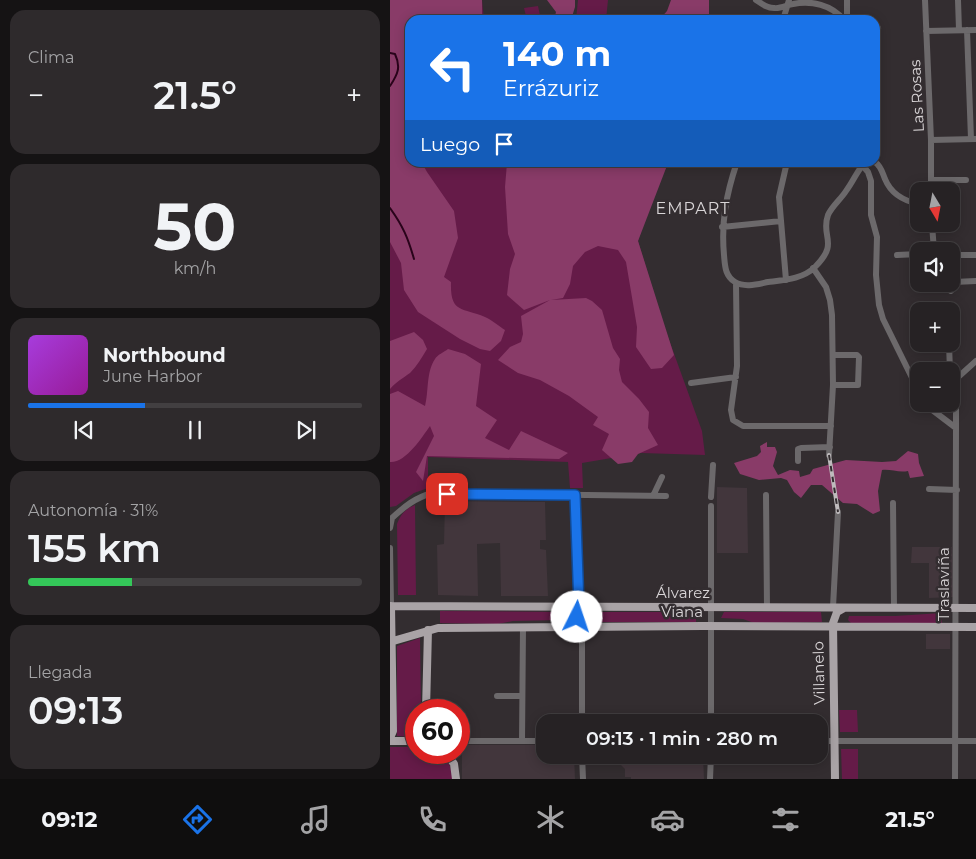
<!DOCTYPE html>
<html lang="es">
<meta charset="utf-8">
<style>
body{margin:0;font-family:Montserrat,sans-serif;background:#2e2a2c;color:#f1f3f6;height:100vh;display:flex;flex-direction:column;font-size:19px;white-space:nowrap}
*{box-sizing:border-box;margin:0}
p{font-size:16px;color:#a4a4a6}
.icon{flex:none;width:28px;height:28px;fill:none;stroke:currentColor;stroke-width:2;stroke-linecap:round;stroke-linejoin:round}
.map{position:relative;flex:1;overflow:hidden}
.sheet{display:flex;flex-direction:column;gap:10px;padding:10px;background:#151314;width:390px}
.sheet>*{flex:none}
.guide{position:absolute;left:15px;top:15px;width:475px;height:152px;border-radius:15px;box-shadow:0 2px 12px #0003,0 0 0 1px #423f41;background:#1a73e8;color:#fff;overflow:hidden}
.needle{width:32px;rotate:170deg}
.controls{position:absolute;left:520px;top:182px;display:grid;gap:10px}
.controls a{display:grid;place-items:center;width:50px;height:50px;border-radius:10px;background:#262224;box-shadow:0 2px 12px #0003,0 0 0 1px #423f41;font-size:25px}
.speed{position:absolute;left:15px;top:699px;display:flex;gap:10px;font-size:25px;font-weight:700;text-align:center}
.speed>*{display:grid;place-content:center;width:65px;height:65px;border-radius:50%;background:#262224;box-shadow:0 2px 12px #0003,0 0 0 1px #423f41;line-height:1}
.speed .limit{border:8px solid #d22;background:#fff;color:#111}
.pin{position:absolute;display:grid;place-items:center;width:42px;height:42px;color:#fff;margin:-21px;border-radius:10px;box-shadow:0 2px 8px #0006}
.me{position:absolute;width:55px;margin:-28px;rotate:4deg;stroke-linejoin:round;filter:drop-shadow(0 0 4px #0008)}
.turn{display:flex;align-items:center;gap:18px;height:105px;padding:0 15px;font-size:22px}
.turn .icon{width:65px;height:65px;stroke-width:2.5}
.turn b{display:block;font-size:35px;line-height:42px}
.then{display:flex;align-items:center;height:48px;padding:0 15px;background:#0003;gap:10px;font-size:19px}
.big{font-size:38px;font-weight:600;line-height:1.1}
.sheet .card{flex:1;display:flex;flex-direction:column;justify-content:center;gap:8px;min-width:0;padding:0 18px;border-radius:15px;background:#2e2a2c}
.sheet .dial{align-items:center;gap:0}
.dial b{font-size:65px;line-height:1}
.song{display:flex;align-items:center;gap:15px}
.cover{width:60px;height:60px;border-radius:8px;background:linear-gradient(135deg,hsl(280 70% 55%),hsl(300 70% 35%))}
.played{height:5px;border-radius:2px;background:linear-gradient(90deg,#1a73e8 35%,#423f41 35%)}
.keys{display:flex;justify-content:space-around;direction:ltr}
.heat{display:flex;justify-content:space-between;align-items:center;font-size:28px;direction:ltr}
.charge{height:8px;border-radius:4px;background:linear-gradient(90deg,#34c759 31%,#423f41 0)}
.trip{position:absolute;left:146px;top:714px;width:292px;height:50px;border-radius:15px;background:#262224;box-shadow:0 2px 12px #0003,0 0 0 1px #423f41;font-weight:600;line-height:50px;text-align:center}
.dock{display:flex;height:80px;justify-content:space-around;align-items:center;background:#0f0e0e;color:#a4a4a6}
.dock .icon{width:35px;height:35px}
.dock .active{color:#1a73e8}
.dock b{font-size:22px;color:#f1f3f6}
main{display:flex;flex:1;min-height:0}
.map>svg:first-child{display:block}
.built{fill:#42363c}
.green{fill:#651b48}
.forest{fill:#893b68}
.lines{fill:none;stroke-linecap:round;stroke-linejoin:round}
.stream{stroke:#29031a;stroke-width:2}
.minor{stroke:#6c696b;stroke-width:6}
.major{stroke:#a9a3a6;stroke-width:8}
.rail-casing{stroke:#bfbbbd;stroke-width:4}
.rail{stroke:#332d30;stroke-width:2;stroke-dasharray:5.5;stroke-linecap:butt}
.route-casing{stroke:#114b97;stroke-width:12}
.route{stroke:#1a73e8;stroke-width:9}
.labels{text-anchor:middle;stroke-width:5;stroke-linejoin:round;paint-order:stroke}
.street-label{font-size:15px;fill:#d9d5d7;stroke:#332d30}
.neighbourhood-label{font-size:16px;letter-spacing:1px;fill:#d9d5d7;stroke:#332d30}
</style>
<main>
<section class="sheet">
<div class="card"><p>Clima</p>
<div class="heat"><a>−</a><b class="big">21.5°</b><a>+</a></div>
</div>
<div class="card dial"><b>50</b><p>km/h</p></div>
<div class="card">
<div class="song"><i class="cover"></i><div><b>Northbound</b><p>June Harbor</p></div></div>
<div class="played"></div>
<div class="keys"><svg class="icon" aria-label="previous" viewBox="0 0 24 24"><path d="M18 5L8 12l10 7zM5 5v14"/></svg><svg class="icon" aria-label="pause" viewBox="0 0 24 24"><path d="M8 5v14M16 5v14"/></svg><svg class="icon" aria-label="next" viewBox="0 0 24 24"><path d="M6 5l10 7-10 7zM19 5v14"/></svg></div>
</div>
<div class="card"><p>Autonomía · 31%</p><b class="big">155 km</b><div class="charge"></div></div>
<div class="card"><p>Llegada</p><b class="big">09:13</b></div>
</section>
<div class="map">
<svg width="586" height="779" viewBox="0 0 586 779">
<rect width="100%" height="100%" fill="#332d30"/>
<!-- built -->
<path class="built" d="M327 487 357 488 358 553H327Z
M55 501 155 502 156 540H150V549L156 550 158 596H111L110 543 87 544 88 596 48 595 47 545 54 544Z
M522 547H562L563 597 539 598V563H521Z
M536 634H560V649H536Z
M72 745H155V755H184L185 779H72Z
M217 755H313L314 779H241V777H235V769L224 758H217Z"/>
<!-- green -->
<path class="green" d="M0 0H92L94 20H20V162L273 163 248 241 274 326 312 431 315 455 251 453 192 463 193 488H180L178 462 38 457V488L24 493 6 506 0 507Z
M188 0H218L216 20H186Z
M148 6 151 20H137L134 8Z
M25 505 26 595H8L7 524C11 514 15 509 25 505Z
M50 611 174 612 171 620 123 621 108 624 50 623Z
M204 612H306V622H204Z
M334 612H431L432 622 364 623 353 619 331 618Z
M552 613V623H461L458 620 459 616H505Z
M30 638 31 710H26V737L7 736V646Z
M449 710H467L468 732H450Z
M0 747H26V752L51 753 60 766 63 779H0Z
M451 749H468V779H452Z"/>
<!-- forest -->
<path class="forest" d="M0 0H92V20H20V162L32 163 37 172 64 211 68 238 54 277 61 282C60 314 72 307 95 317 102 320 109 326 115 330L111 341 100 351 90 349 70 339 28 312 14 290 11 263 0 242Z
M157 0H185V7L181 20H164L166 12Z
M281 0H319V20H269L277 11Z
M117 163H278L248 241 284 355 272 368 261 369 246 347 247 327 236 262 228 250 208 246 195 252 183 266 180 284 173 298 161 300 196 298 202 301 212 310 223 348 230 359 229 370 232 382 249 399 259 412 258 428 268 445 248 454 242 462 228 464 212 450 219 434 203 425 208 417 179 396 150 380 128 373 108 360 120 347 131 342 133 334 131 316 160 300 134 310 117 295 120 269 125 254 118 234 115 187Z
M24 332 33 340 37 349C32 357 27 366 20 373 13 378 6 382 0 389V341Z
M58 349 75 354 91 364 86 406 107 420 95 438 119 450 131 431 178 453 169 459 37 456 33 481 26 472 44 436 40 426C32 437 16 463 0 462V394L8 391 35 406C39 391 36 372 45 359 47 355 54 352 58 349Z
M377 442V447H385L387 452 383 466 388 475 400 470 409 471 410 477 420 474 423 469 456 460 492 462 506 461 518 451 528 454 529 463 534 476 520 478 518 471C509 473 501 469 492 470L488 491 490 511 483 514 467 504 453 503 432 485H421L411 498 404 492 397 480 391 478 369 480 350 474 344 463 367 456 371 452 370 446Z"/>
<g class="lines">
<!-- stream -->
<path class="stream" d="M0 53 5 54C11 67 8 74 0 86
M0 208C13 226 18 238 24 259"/>
<!-- minor -->
<path class="minor" d="M366 0C372 4 377 8 384 8 390 9 397 5 403 4 421 0 442 5 454 20
M535 0 541 140V191
M568 0 569 30
M393 20 399 0
M457 20V0
M485 30 488 28
M577 30 581 139
M536 31 586 30
M541 140 586 139
M347 162C336 195 331 222 334 255 335 266 335 276 345 282 355 288 368 284 378 282 394 280 413 279 425 267 450 242 430 237 438 215 442 206 451 199 456 191 463 182 467 171 475 162
M485 162C491 166 492 172 495 179 501 194 514 201 529 204
M472 165 478 172 481 181V215L487 237 486 275 489 305 493 319 529 392
M541 180H576
M542 224 544 251
M332 227 391 221
M507 255 529 254
M561 255H586
M423 268 436 287 440 300 442 315 443 385 439 455
M396 280 389 197 397 162
M564 282 586 281
M346 283 347 366 341 410 343 420 353 426H441
M560 284 561 291
M559 344 560 371
M301 383 346 377
M443 385H468L469 357 467 355H443
M537 404 541 409 566 428 565 779
M566 428V379L586 361
M408 461V449L411 448 440 447
M539 489 567 490
M185 495 189 607
M376 495 377 607
M263 496 272 477
M321 497 323 465
M503 503 504 607
M321 506V722
M2 518C15 506 25 498 42 493L276 496
M0 528 2 518
M0 548 1 606
M443 607 448 512
M192 626V722
M107 696H132
M69 741H155
M132 741 133 627
M430 741H586
M192 755 193 779
M320 779 321 755"/>
<!-- major -->
<path class="major" d="M0 606 586 608
M180 626 187 617 189 607
M0 642 48 628 313 626 586 627
M36 710 38 630
M0 738 3 731 1 606
M0 741H26
M56 752 64 764 66 779
M445 779 443 623 447 612 454 608"/>
<defs>
<path id="rail" d="M439 455 448 512"/>
</defs>
<!-- rail casing -->
<use href="#rail" class="rail-casing"/>
<!-- rail -->
<use href="#rail" class="rail"/>
</g>
<g class="lines">
<defs>
<path id="route" d="M57 494 185 495 189 606 187 617"/>
</defs>
<!-- route casing -->
<use href="#route" class="route-casing"/>
<!-- route -->
<use href="#route" class="route"/>
</g>
<g class="labels">
<!-- street labels -->
<g class="street-label">
<text transform="translate(527 96) rotate(-93)" y="5">Las Rosas</text>
<text transform="translate(554 584) rotate(-90)" y="5">Traslaviña</text>
<text x="293" y="598">Álvarez</text>
<text x="292" y="617">Viana</text>
<text transform="translate(429 673) rotate(-91)" y="5">Villanelo</text>
</g>
<!-- neighbourhood labels -->
<g class="neighbourhood-label">
<text x="303" y="214">EMPART</text>
</g>
</g>
</svg>
<div class="controls">
<a><svg class="needle" viewBox="-14 -14 28 28"><path d="M0-13l5 13h-10z" fill="#e53935"/><path d="M0 13l5-13h-10z" fill="#a4a4a6"/></svg></a>
<a><svg class="icon" aria-label="sound" viewBox="0 0 24 24"><path d="M4 9h4l5-4v14l-5-4H4zM17 9q2 3 0 6"/></svg></a>
<a>+</a>
<a>−</a>
</div>
<div class="speed"><div class="limit">60</div></div>
<div class="pin" style="left:57px;top:494px;background:#d93025"><svg class="icon" aria-label="arrive" viewBox="0 0 24 24"><path d="M6 21V4h12l-3 4 3 4H6"/></svg></div>
<svg class="me" style="left:187px;top:617px" viewBox="-20 -20 40 40"><circle r="19" fill="#fff"/><path d="M0-13L10 11 0 6-10 11z" fill="#1a73e8"/></svg>
<div class="trip">09:13 · 1 min · 280 m</div>
<div class="guide">
<div class="turn"><svg class="icon" aria-label="left" viewBox="0 0 24 24"><path d="M17 20v-9H6M10 6l-5 5 5 5"/></svg><div><b>140 m</b>Errázuriz</div></div>
<div class="then">Luego<svg class="icon" aria-label="arrive" viewBox="0 0 24 24"><path d="M6 21V4h12l-3 4 3 4H6"/></svg></div>
</div>
</div>
</main>
<nav class="dock">
<b>09:12</b>
<svg class="icon active" aria-label="directions" viewBox="0 0 24 24"><path d="M12 3l9 9-9 9-9-9zM9 14v-3h6M13 9l2 2-2 2"/></svg>
<svg class="icon" aria-label="music" viewBox="0 0 24 24"><path d="M9 18V5l10-2v13"/><circle cx="6" cy="18" r="3"/><circle cx="16" cy="16" r="3"/></svg>
<svg class="icon" aria-label="phone" viewBox="0 0 24 24"><path d="M5 4h4l2 5-3 2q2 4 5 5l2-3 5 2v4C11 20 4 13 5 4z"/></svg>
<svg class="icon" aria-label="climate" viewBox="0 0 24 24"><path d="M12 3v18M4 7l16 10M4 17L20 7"/></svg>
<svg class="icon" aria-label="car" viewBox="0 0 24 24"><path d="M5 17H2v-5l4-1 3-4h7l3 4 3 1v5h-3M9 17h6M6 11h13"/><circle cx="7" cy="17" r="2"/><circle cx="17" cy="17" r="2"/></svg>
<svg class="icon" aria-label="filters" viewBox="0 0 24 24"><path d="M4 7h16M4 17h16"/><circle cx="9" cy="7" r="2"/><circle cx="15" cy="17" r="2"/></svg>
<b>21.5°</b>
</nav>
